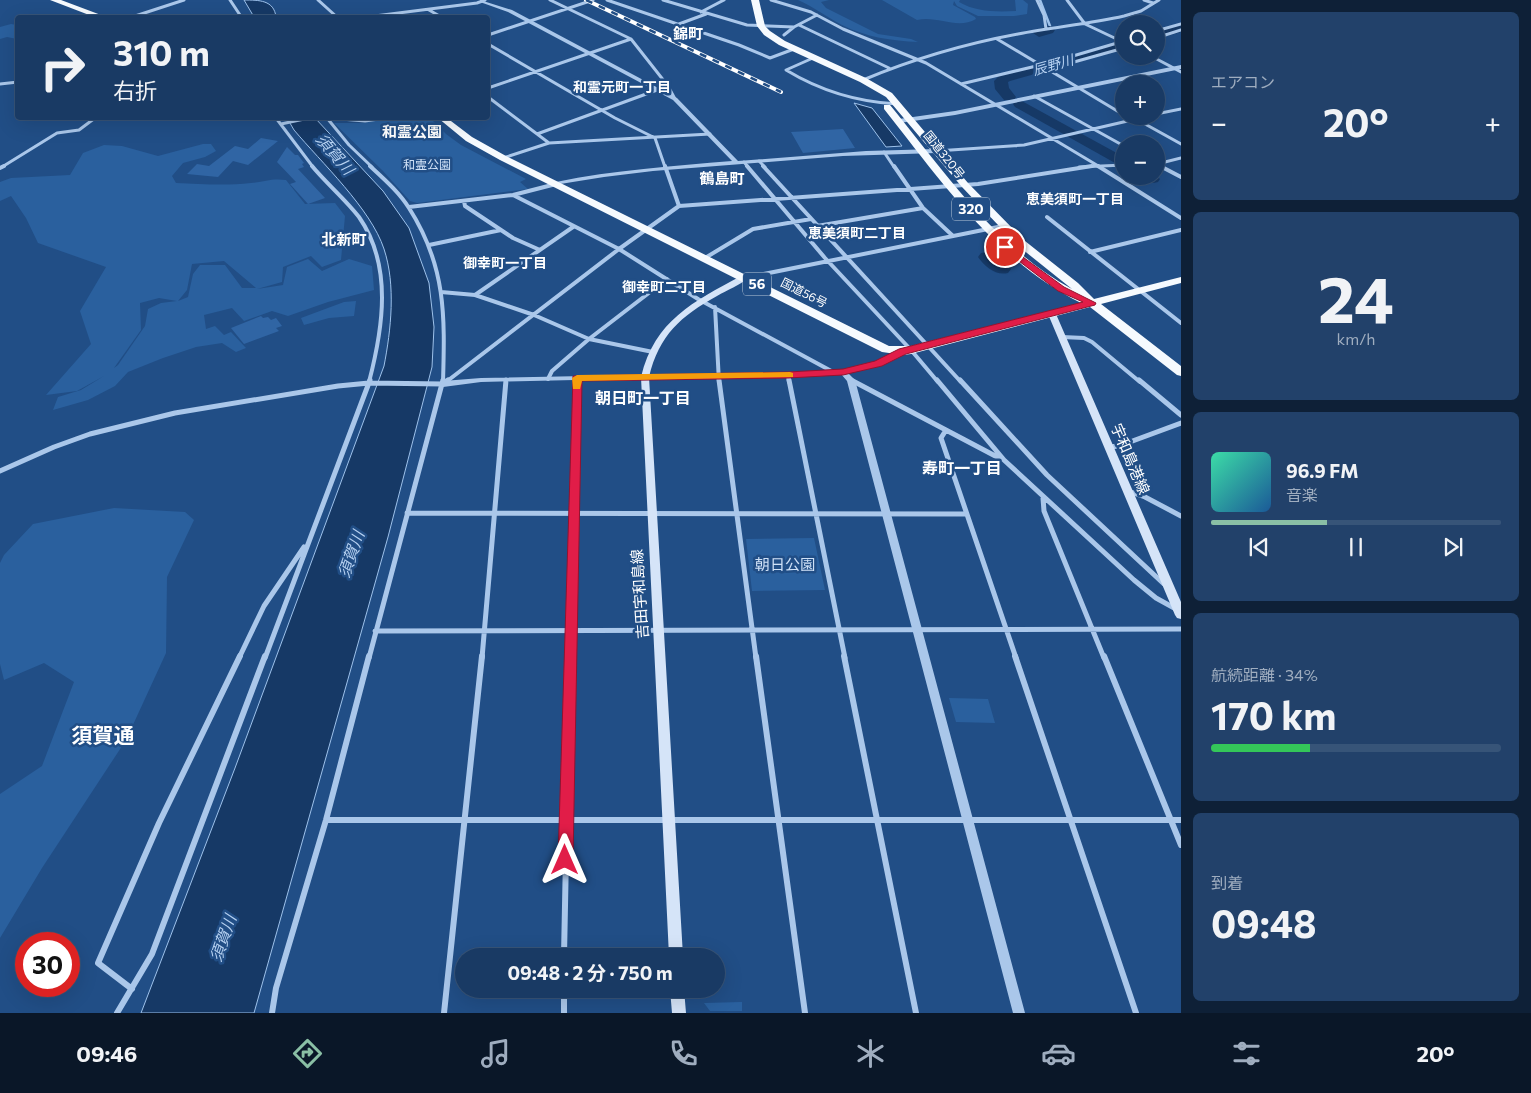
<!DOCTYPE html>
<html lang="ja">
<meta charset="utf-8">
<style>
body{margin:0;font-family:Commissioner,"Noto Sans JP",sans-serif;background:#22416a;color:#f1f3f6;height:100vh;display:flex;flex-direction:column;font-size:19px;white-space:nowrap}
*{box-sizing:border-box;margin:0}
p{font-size:16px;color:#9fadbf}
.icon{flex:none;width:28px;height:28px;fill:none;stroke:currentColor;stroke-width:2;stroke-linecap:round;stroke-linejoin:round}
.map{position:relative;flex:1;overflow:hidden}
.sheet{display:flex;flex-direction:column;gap:12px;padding:12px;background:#0e2037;width:350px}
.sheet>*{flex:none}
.guide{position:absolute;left:15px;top:15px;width:475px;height:105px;border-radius:5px;box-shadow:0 5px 20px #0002,0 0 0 1px #375478;background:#193a64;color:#f1f3f6;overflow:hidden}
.buttons{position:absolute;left:1115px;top:15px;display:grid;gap:10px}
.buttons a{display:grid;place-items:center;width:50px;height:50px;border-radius:50%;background:#193a64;box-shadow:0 5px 20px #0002,0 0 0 1px #375478;font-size:25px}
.speed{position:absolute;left:15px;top:932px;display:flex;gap:10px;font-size:25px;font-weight:700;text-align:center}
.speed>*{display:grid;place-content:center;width:65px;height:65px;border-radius:50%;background:#193a64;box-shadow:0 5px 20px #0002,0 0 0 1px #375478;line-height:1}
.speed .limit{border:8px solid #d22;background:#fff;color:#111}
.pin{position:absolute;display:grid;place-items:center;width:42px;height:42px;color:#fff;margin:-21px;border:2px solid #fff;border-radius:50%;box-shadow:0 1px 5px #0007}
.me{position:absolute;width:55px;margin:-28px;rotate:0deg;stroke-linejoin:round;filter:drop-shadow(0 0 4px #0008)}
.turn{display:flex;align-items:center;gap:18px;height:105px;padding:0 15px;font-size:22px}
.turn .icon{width:65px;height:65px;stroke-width:2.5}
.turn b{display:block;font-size:35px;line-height:42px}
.big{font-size:38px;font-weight:700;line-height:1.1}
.sheet .tile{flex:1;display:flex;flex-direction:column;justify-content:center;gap:8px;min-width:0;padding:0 18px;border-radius:8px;background:#22416a}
.sheet .dial{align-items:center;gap:0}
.dial b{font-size:65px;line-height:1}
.song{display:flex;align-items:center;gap:15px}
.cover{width:60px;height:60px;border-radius:8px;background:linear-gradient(135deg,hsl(160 70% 55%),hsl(210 70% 35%))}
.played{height:5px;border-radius:2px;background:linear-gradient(90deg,#8abfa5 40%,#375478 40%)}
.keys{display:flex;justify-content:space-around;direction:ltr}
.heat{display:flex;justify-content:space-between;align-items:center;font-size:28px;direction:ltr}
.charge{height:8px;border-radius:4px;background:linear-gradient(90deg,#34c759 34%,#375478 0)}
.trip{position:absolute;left:455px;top:948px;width:270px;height:50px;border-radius:25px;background:#193a64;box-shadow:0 5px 20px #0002,0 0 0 1px #375478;font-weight:700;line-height:50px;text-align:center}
.dock{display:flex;height:80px;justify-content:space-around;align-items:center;background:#0a1728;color:#9fadbf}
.dock .icon{width:35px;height:35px}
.dock .current{color:#8abfa5}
.dock b{font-size:22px;color:#f1f3f6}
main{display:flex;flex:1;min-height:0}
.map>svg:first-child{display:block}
.green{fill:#2a609e;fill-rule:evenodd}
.water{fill:#163966;stroke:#9ec2eb}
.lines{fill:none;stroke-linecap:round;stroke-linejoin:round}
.stream{stroke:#9ec2eb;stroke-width:2.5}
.river{fill:#163966;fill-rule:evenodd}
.building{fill:#3065a4}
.minor-far3{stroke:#aac7ea;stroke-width:3}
.minor-far2{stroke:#aac7ea;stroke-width:4}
.minor-far1{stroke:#aac7ea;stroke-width:5}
.minor{stroke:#aac7ea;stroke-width:6}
.tertiary{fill:#aac7ea;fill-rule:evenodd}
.secondary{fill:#d5e4f8;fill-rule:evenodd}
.trunk{fill:#f6fafe;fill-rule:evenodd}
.rail-casing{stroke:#fff;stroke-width:4}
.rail{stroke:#214e86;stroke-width:2.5;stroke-dasharray:7;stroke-linecap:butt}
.route{fill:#e11d48;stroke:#92132f}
.slow{fill:#f59e0b}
.labels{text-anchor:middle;stroke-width:5;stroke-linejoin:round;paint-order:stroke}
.far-street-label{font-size:12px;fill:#fff;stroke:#214e86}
.far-park-label{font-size:12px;fill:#cfe1f7;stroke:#214e86}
.far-water-label{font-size:14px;font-style:italic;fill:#b6d1f1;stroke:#214e86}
.far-neighbourhood-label{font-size:14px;font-weight:bold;fill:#fff;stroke:#214e86}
.shield{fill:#214e86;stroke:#bccadb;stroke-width:1}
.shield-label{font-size:14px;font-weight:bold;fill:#fff}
.far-quarter-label{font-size:15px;font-weight:bold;fill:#fff;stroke:#214e86}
.street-label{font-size:15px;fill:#fff;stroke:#214e86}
.park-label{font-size:15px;fill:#cfe1f7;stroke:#214e86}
.water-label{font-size:16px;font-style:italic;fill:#b6d1f1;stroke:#214e86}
.neighbourhood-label{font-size:16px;font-weight:bold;fill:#fff;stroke:#214e86}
.near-quarter-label{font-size:21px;font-weight:bold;fill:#fff;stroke:#214e86}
</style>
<main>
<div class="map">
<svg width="1181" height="1013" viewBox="0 0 1181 1013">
<rect width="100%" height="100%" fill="#214e86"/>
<!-- green -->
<path class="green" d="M798 0H829L821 2 826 8 878 34 911 39 918 42C892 41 866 37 842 25 827 17 814 7 798 0Z
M882 0H960L959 2C976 12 996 12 1016 11L1015 0H1023L1028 4 1027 14 1014 16H978L957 6 954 1 953 5 975 17 976 19C957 30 937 15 917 20Z
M11 24 17 25V39L7 37 0 39V27Z
M394 118H430L446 134 461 145 526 179 520 182 528 189 417 203 410 201 383 171 334 123H362Z
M203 144H211L216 151 205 157 183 163 172 176 176 183C200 184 226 186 251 183 265 182 271 178 286 180L305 204 335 203 345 216 341 260 322 267 311 256 283 267 282 282 257 289 283 285 287 267 308 259 322 271 349 259 372 266 374 290 328 302 288 316 272 311 244 321 232 308 204 315 206 329 215 326 224 335 231 332 246 348 236 352 222 343 196 347 163 358 128 372 115 386 88 400 53 410 58 397 81 390 104 376 77 391 46 395 91 344 80 311 106 267 38 243 26 218 11 196 0 201V182L11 178 70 175 83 153 104 145 122 146 158 156ZM224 261 256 288H242L225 265H200L193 274 188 297 178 301 187 290 192 264ZM159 298 177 301 161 303 148 309 145 326 118 365 114 368 141 330 140 303Z
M356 301 354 316 329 318 304 325 301 318 344 302Z
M114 508 185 512 194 520 167 577 166 653 126 740 42 868 0 938V794L42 766 74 682 44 663 4 680 0 664V563L4 555 33 524Z
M814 538 825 590 752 591 746 539Z
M949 698 988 699 995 723 956 722Z
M742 1002V1011H710L704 1003Z"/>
<!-- water -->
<path class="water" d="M244 0C259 0 274 0 276 17H254Z
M854 103 872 108 902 146 886 147Z
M287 118H315L383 191 409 228 429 283 434 327 432 367 388 537 254 1013H141L235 768 384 366C391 330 396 285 384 249 371 209 321 162 294 130Z"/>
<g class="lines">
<!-- stream -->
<path class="stream" d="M1040 0 1050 26"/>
<!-- river -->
<path class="river" d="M1181 24V32L1156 39V31Z
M1049 26 1053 27 1055 30 1053 33 1039 37 1033 33 1035 30Z
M1124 41V49L1010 81 1008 82 1009 88 1016 97 1014 100H1004L995 89 994 81 1000 75Z
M1020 100 1124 157V168L1015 107 1013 104 1015 101Z
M1156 175 1160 179 1158 182C1150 184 1143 183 1138 176Z
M987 252C996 254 1006 261 1011 269L1008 273C996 276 985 267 978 257L981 253Z"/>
</g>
<!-- building -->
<path class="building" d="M843 129 855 148 803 153 791 132Z
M261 138 278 141 248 165 233 161 218 177 187 174 197 164 209 166 235 146 248 149Z
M287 147 295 155H298L304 163 302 164 304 167 298 169 325 198 308 204 290 184 296 182 277 162Z
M261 316 263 318 268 317 271 320 276 318 282 326 276 328 279 331 244 344 231 328Z"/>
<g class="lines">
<!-- minor-far3 -->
<path class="minor-far3" d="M230 0 242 18
M318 0 338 18
M550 0 631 39 668 86 675 99
M607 0 739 45 770 58 794 49
M663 0 747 25 794 27 817 15
M771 0 811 12 843 29 926 63 1100 167
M1037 0 1044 15 1046 29
M1067 0 1085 24 1123 42
M1144 0 1153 3
M429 10 443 18
M701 12 724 0
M129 18 184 0
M359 18 477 3 485 0
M679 24 706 14
M799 25 889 68
M1156 31 1181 24
M488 35 593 0
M784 35 794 27
M1156 38 1181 30
M997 39 1124 115
M488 44 615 118 655 138 665 167
M1151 56 1181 72
M813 58 786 70C819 90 858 102 897 104
M1049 69 1124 48
M863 80C913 59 964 44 1018 34 1053 27 1089 24 1124 16L1141 11 1159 0
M0 84 18 82
M961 84 1049 63 1124 41
M488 88 631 39
M1034 96 1124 146
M488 97 549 143
M1156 114 1181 109
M1126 116 1132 120 1149 116
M276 118 313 167
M327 118 349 145 372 167
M329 118 365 121 386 118
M1136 119 1181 144
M281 124 309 118
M537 134 668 86
M936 151 1024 145 1132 120
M884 152 894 167
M503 158 549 143 710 134
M759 161 765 167
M744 162 748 167
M1156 164 1162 167
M1157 164 1181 158
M2 167 57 133 79 130 95 118
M1079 167 1124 165"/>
<!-- minor-far2 -->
<path class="minor-far2" d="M312 166C327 184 345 199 359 217 393 266 383 328 369 382
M370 166C384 179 399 192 409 208 446 266 445 315 443 382
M665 166 679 206
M747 166 825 258 911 350 938 382
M763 166 961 382
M894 166 923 208 953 236
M1098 166 1181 218
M1160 166 1181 177
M0 168 4 166
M513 195 619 249 698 299 835 373
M464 201 465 206 513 238 540 250
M409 207 513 195 556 184
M1047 217 1181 323
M817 226 923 208
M429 245 501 230
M1090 252 1181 230
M705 258 753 229 811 219
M744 278 1003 226
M441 292 475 295 573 227
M475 295 534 315 589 339 653 352
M715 307 719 382
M1062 337 1084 338 1092 342 1140 382
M788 375 789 382
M548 379 552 371 589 339 667 279
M851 380 854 382
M446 382 619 249 679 206 978 184 1092 166
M577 382V378"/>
<!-- minor-far1 -->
<path class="minor-far1" d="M719 380 756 658
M789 380 845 658
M851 380 1001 459
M937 380 1004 460 1134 580 1156 598 1176 609
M960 380 1047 475 1164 584
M1139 380 1181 415
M946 430 941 438 1016 658
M1109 447 1119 446 1181 423
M0 471 54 447 90 434 175 413 338 386 369 383 443 384 448 380
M1128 491 1145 497 1181 516
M1043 498 1044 511 1104 658
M407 513 966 514
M375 631 1181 629
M239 658 264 606 304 547
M265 658 370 380
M369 658 443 380
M482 658 506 380
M570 658 577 380"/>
<!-- minor -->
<path class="minor" d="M756 656 805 1013
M844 656 916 1013
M1015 656 1136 1013
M1104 656 1181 845
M326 820H1181
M564 956 570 656
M132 989 98 963 159 823 240 656
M564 989V1013
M117 1013 152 954 265 656
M272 1013 276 988 326 820 369 656
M444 1013 482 656"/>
<!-- tertiary -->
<path class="tertiary" d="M480 0 512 10 677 98 738 161 866 151 936 149 939 151 936 153 843 156 653 171 604 177 554 185V183L556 182C614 170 673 166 732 161L673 100 508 12 480 2Z
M1181 65V69L955 115 899 123 896 121 899 119 955 111Z
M900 349H906L907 351 881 366 848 373 855 380 1025 1013H1013L847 381 841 374 481 382 443 387 439 384 443 381 481 378 835 371 876 362Z"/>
<!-- secondary -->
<path class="secondary" d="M741 276H747L748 278C740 285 727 290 717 296 681 316 659 335 649 377L683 956H669L641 377C655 320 693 302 741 276Z
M1049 312H1055L1056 314 1181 602V619L1177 618 1175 615 1048 314Z
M670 989H684L686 1013H672Z"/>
<!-- trunk -->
<path class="trunk" d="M50 0H61L109 18H97Z
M751 0H759L765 26 770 31 785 41 866 78 892 93 968 183 1025 241 1078 283 1094 299 1181 277V283L1101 304 1181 366V376L1177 375 1090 307 911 354 903 355 882 352 500 160 466 141 438 118H447L472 137 506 156 889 346H911L1081 303C996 261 941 181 884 109V105H890C944 171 995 247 1072 289L1017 245 962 187 886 97 860 82 779 45 764 35 757 26Z"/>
<defs>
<path id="rail" d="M586 0 781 92"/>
</defs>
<!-- rail casing -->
<use href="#rail" class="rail-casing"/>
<!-- rail -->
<use href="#rail" class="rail"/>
</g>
<!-- route -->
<path class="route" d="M1005 244 1064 287 1096 303 1095 305 906 354 882 366 843 375 788 378 582 381 573 860 571 865 565 867 560 865 558 860 573 376 788 372 843 369 875 361 899 349 1083 302 1058 291 1002 248 1001 247Z"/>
<!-- slow -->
<path class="slow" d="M790 372 793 373V377L582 381 580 389H573L572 378 577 375Z"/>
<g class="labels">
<!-- far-street labels -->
<g class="far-street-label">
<text transform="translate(944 155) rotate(51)" y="4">国道320号</text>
<text transform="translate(804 293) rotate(27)" y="4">国道56号</text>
</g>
<!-- far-park labels -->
<g class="far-park-label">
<text x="427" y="169">和霊公園</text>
</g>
<!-- far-water labels -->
<g class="far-water-label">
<text transform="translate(1053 65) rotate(-16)" y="5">辰野川</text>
</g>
<!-- far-neighbourhood labels -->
<g class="far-neighbourhood-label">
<text x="622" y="92">和霊元町一丁目</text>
<text x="1075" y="204">恵美須町一丁目</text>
<text x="857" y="238">恵美須町二丁目</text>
<text x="505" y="268">御幸町一丁目</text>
<text x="664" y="292">御幸町二丁目</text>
</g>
<!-- shield labels -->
<g class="shield">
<rect x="952" y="197.5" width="38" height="23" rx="4"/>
<rect x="743" y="272.5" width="28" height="23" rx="4"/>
</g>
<g class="shield-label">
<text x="971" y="214">320</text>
<text x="757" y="289">56</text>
</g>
<!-- far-quarter labels -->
<g class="far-quarter-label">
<text x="688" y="39">錦町</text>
<text x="412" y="137">和霊公園</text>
<text x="722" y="184">鶴島町</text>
<text x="344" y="245">北新町</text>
</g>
<!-- street labels -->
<g class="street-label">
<text transform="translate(1130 459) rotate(67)" y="5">宇和島港線</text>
<text transform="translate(640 594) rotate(-94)" y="5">吉田宇和島線</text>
</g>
<!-- park labels -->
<g class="park-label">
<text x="785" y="570">朝日公園</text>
</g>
<!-- water labels -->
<g class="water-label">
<text transform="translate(335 154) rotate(49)" y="6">須賀川</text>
<text transform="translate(351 554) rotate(-71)" y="6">須賀川</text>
<text transform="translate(223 938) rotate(-71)" y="6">須賀川</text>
</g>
<!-- neighbourhood labels -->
<g class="neighbourhood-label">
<text x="643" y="404">朝日町一丁目</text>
<text x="962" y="474">寿町一丁目</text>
</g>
<!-- near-quarter labels -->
<g class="near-quarter-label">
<text x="103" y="743">須賀通</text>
</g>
</g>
</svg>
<div class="buttons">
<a><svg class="icon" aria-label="search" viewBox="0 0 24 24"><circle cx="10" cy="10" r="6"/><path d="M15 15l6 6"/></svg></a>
<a>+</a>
<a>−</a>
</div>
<div class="speed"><div class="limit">30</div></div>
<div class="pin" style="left:1005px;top:247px;background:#d93025"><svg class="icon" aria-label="arrive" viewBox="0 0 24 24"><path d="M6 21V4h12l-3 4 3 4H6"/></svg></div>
<svg class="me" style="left:565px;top:860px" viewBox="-20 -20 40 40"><path d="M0-17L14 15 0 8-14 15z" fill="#e11d48" stroke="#fff" stroke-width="4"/></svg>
<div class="trip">09:48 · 2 分 · 750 m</div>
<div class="guide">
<div class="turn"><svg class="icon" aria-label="right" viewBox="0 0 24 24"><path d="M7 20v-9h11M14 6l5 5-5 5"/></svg><div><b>310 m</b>右折</div></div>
</div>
</div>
<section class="sheet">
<div class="tile"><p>エアコン</p>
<div class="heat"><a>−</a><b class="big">20°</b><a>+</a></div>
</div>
<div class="tile dial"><b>24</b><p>km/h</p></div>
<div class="tile">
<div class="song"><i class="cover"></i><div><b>96.9 FM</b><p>音楽</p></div></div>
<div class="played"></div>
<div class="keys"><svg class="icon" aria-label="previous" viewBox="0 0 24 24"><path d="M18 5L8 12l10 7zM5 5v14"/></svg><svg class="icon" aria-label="pause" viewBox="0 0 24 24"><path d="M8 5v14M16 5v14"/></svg><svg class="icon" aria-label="next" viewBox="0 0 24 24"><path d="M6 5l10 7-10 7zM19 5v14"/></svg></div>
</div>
<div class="tile"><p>航続距離 · 34%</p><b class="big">170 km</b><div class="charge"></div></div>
<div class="tile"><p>到着</p><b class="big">09:48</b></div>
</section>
</main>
<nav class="dock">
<b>09:46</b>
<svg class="icon current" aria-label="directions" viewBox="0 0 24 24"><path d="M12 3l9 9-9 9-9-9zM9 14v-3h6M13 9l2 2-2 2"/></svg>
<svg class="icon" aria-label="music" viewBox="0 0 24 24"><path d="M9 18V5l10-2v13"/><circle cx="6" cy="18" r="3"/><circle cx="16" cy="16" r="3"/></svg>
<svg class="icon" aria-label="phone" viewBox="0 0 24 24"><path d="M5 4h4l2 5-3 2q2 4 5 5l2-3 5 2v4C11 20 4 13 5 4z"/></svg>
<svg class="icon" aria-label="climate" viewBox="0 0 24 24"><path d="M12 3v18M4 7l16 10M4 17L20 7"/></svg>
<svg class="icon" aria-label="car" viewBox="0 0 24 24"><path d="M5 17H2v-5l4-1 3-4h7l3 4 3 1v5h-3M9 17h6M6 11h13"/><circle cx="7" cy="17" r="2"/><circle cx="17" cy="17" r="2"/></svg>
<svg class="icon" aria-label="filters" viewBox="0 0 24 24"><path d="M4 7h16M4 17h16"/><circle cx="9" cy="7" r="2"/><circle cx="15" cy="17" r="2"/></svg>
<b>20°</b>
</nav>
